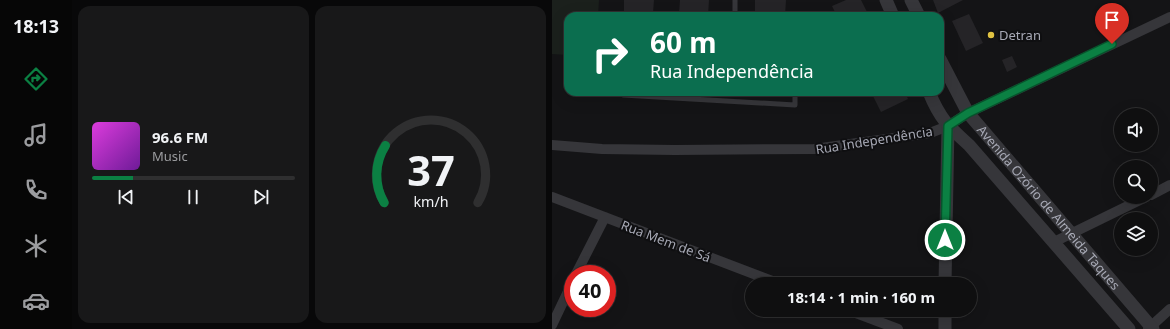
<!DOCTYPE html>
<meta charset="utf-8">
<style>
body{margin:0;font-family:"Noto Sans",sans-serif;background:#181819;color:#f1f3f6;height:100vh;display:flex;flex-direction:column;font-size:15px;white-space:nowrap}
*{box-sizing:border-box;margin:0}
p{font-size:13px;color:#9b9c9f}
.icon{flex:none;width:22px;height:22px;fill:none;stroke:currentColor;stroke-width:2;stroke-linecap:round;stroke-linejoin:round}
.map{position:relative;flex:1;overflow:hidden}
.sheet{display:flex;flex-direction:column;gap:6px;padding:6px;background:#080809;width:480px}
.sheet>*{flex:none}
.banner{position:absolute;left:12px;top:12px;width:380px;height:84px;border-radius:12px;box-shadow:0 4px 16px #0002,0 0 0 1px #2f2f30;background:#0b6e4f;color:#fff;overflow:hidden}
.fabs{position:absolute;left:562px;top:108px;display:grid;gap:8px}
.fabs a{display:grid;place-items:center;width:44px;height:44px;border-radius:50%;background:#0f0f10;box-shadow:0 4px 16px #0002,0 0 0 1px #2f2f30;font-size:20px}
.speed{position:absolute;left:12px;top:265px;display:flex;gap:8px;font-size:20px;font-weight:700;text-align:center}
.speed>*{display:grid;place-content:center;width:52px;height:52px;border-radius:50%;background:#0f0f10;box-shadow:0 4px 16px #0002,0 0 0 1px #2f2f30;line-height:1}
.speed .limit{border:6px solid #d22;background:#fff;color:#111}
.pin{position:absolute;display:grid;place-items:center;width:34px;height:34px;color:#fff;margin:-41px -17px;border-radius:50% 50% 50% 0;rotate:-45deg;box-shadow:0 0 4px #0007}
.pin .icon{rotate:45deg}
.me{position:absolute;width:44px;margin:-22px;rotate:0deg;stroke-linejoin:round;filter:drop-shadow(0 0 3px #0008)}
.turn{display:flex;align-items:center;gap:14px;height:84px;padding:0 20px;font-size:18px}
.turn .icon{width:52px;height:52px;stroke-width:2.5}
.turn b{display:block;font-size:28px;line-height:34px}
.sheet .card{flex:1;display:flex;flex-direction:column;justify-content:center;gap:6px;min-width:0;padding:0 14px;border-radius:12px;background:#181819}
.sheet .dial{align-items:center;gap:0}
.dial svg{height:104px;overflow:visible;fill:none;stroke:#2f2f30;stroke-width:7;stroke-linecap:round;text-anchor:middle}
.dial text{fill:#f1f3f6;stroke:none}
.song{display:flex;align-items:center;gap:12px}
.cover{width:48px;height:48px;border-radius:6px;background:linear-gradient(135deg,hsl(300 70% 55%),hsl(280 70% 35%))}
.played{height:4px;border-radius:2px;background:linear-gradient(90deg,#0b8043 20%,#2f2f30 20%)}
.keys{display:flex;justify-content:space-around;direction:ltr}
.sheet .tiles{flex:1;display:grid;gap:6px;grid-template-columns:repeat(2,1fr)}
.trip{position:absolute;left:193px;top:277px;width:232px;height:40px;border-radius:20px;background:#0f0f10;box-shadow:0 4px 16px #0002,0 0 0 1px #2f2f30;font-weight:700;line-height:40px;text-align:center}
main{display:flex;flex:1;min-height:0}
.menu{display:flex;flex-direction:column;width:72px;justify-content:space-around;align-items:center;background:#060606;color:#9b9c9f}
.menu .icon{width:28px;height:28px}
.menu .on{color:#0b8043}
.menu b{font-size:18px;color:#f1f3f6}
.map>svg:first-child{display:block}
.pitch{fill:#1b201c}
.building{fill:#252427}
.lines{fill:none;stroke-linecap:round;stroke-linejoin:round}
.service{stroke:#36363a;stroke-width:5}
.minor{stroke:#36363a;stroke-width:10}
.tertiary{stroke:#36363a;stroke-width:13}
.route-casing{stroke:#07532c;stroke-width:10}
.route{stroke:#0b8043;stroke-width:7}
.poi-dot{fill:#e0c242;stroke:#0f0f11;stroke-width:1.5}
.labels{text-anchor:middle;stroke-width:4;stroke-linejoin:round;paint-order:stroke}
.poi-label{font-size:13px;fill:#a7a9b5;stroke:#0f0f11;text-anchor:start}
.street-label{font-size:13px;fill:#a7a9b5;stroke:#0f0f11}
</style>
<main>
<nav class="menu">
<b>18:13</b>
<svg class="icon on" aria-label="directions" viewBox="0 0 24 24"><path d="M12 3l9 9-9 9-9-9zM9 14v-3h6M13 9l2 2-2 2"/></svg>
<svg class="icon" aria-label="music" viewBox="0 0 24 24"><path d="M9 18V5l10-2v13"/><circle cx="6" cy="18" r="3"/><circle cx="16" cy="16" r="3"/></svg>
<svg class="icon" aria-label="phone" viewBox="0 0 24 24"><path d="M5 4h4l2 5-3 2q2 4 5 5l2-3 5 2v4C11 20 4 13 5 4z"/></svg>
<svg class="icon" aria-label="climate" viewBox="0 0 24 24"><path d="M12 3v18M4 7l16 10M4 17L20 7"/></svg>
<svg class="icon" aria-label="car" viewBox="0 0 24 24"><path d="M5 17H2v-5l4-1 3-4h7l3 4 3 1v5h-3M9 17h6M6 11h13"/><circle cx="7" cy="17" r="2"/><circle cx="17" cy="17" r="2"/></svg>
</nav>
<section class="sheet">
<div class="tiles">
<div class="card">
<div class="song"><i class="cover"></i><div><b>96.6 FM</b><p>Music</p></div></div>
<div class="played"></div>
<div class="keys"><svg class="icon" aria-label="previous" viewBox="0 0 24 24"><path d="M18 5L8 12l10 7zM5 5v14"/></svg><svg class="icon" aria-label="pause" viewBox="0 0 24 24"><path d="M8 5v14M16 5v14"/></svg><svg class="icon" aria-label="next" viewBox="0 0 24 24"><path d="M6 5l10 7-10 7zM19 5v14"/></svg></div>
</div>
<div class="card dial"><svg viewBox="0 0 100 80">
<path d="M14 69A42 42 0 1 1 86 69"/>
<path d="M14 69A42 42 0 0 1 15 25" stroke="#0b8043"/>
<text x="50" y="56" font-size="32" font-weight="700">37</text>
<text x="50" y="72" font-size="11">km/h</text>
</svg></div>
</div>
</section>
<div class="map">
<svg width="618" height="329" viewBox="0 0 618 329">
<rect width="100%" height="100%" fill="#141416"/>
<!-- pitch -->
<path class="pitch" d="M0 0H47L46 16H16V55L0 54Z"/>
<!-- building -->
<path class="building" d="M72 0H102L101 13 72 12Z
M128 0H157L156 16 127 14Z
M203 0H234L233 16H203Z
M294 0H309L317 16H285L280 6Z
M381 0H411L386 13Z
M417 14 431 43 414 51 400 21Z
M460 56 465 67 455 72 450 60Z
M319 92H353L356 99 329 112Z"/>
<g class="lines">
<!-- service -->
<path class="service" d="M183 16V0
M72 92 71 95 243 105V92"/>
<!-- minor -->
<path class="minor" d="M0 145 50 149 123 150 262 149 378 133 396 126 416 113 618 17
M599 195 618 185
M0 197 228 284
M502 242 594 197
M24 274 53 217
M296 310 346 329
M0 325 21 281
M596 329 618 309"/>
<!-- tertiary -->
<g class="tertiary">
<path d="M334 0 341 16"/>
<path d="M359 0 367 16"/>
<path id="s1" d="M388 59 416 113 601 329"/>
<path d="M377 92C388 119 396 126 417 145L577 329"/>
<path d="M393 284 396 126"/>
<path d="M393 329V310"/>
</g>
</g>
<g class="lines">
<defs>
<path id="route" d="M393 240 396 126 416 113 560 44"/>
</defs>
<!-- route casing -->
<use href="#route" class="route-casing"/>
<!-- route -->
<use href="#route" class="route"/>
</g>
<!-- markers -->
<circle class="poi-dot" cx="439" cy="35" r="4"/>
<g class="labels">
<!-- poi labels -->
<g class="poi-label">
<text x="447" y="40">Detran</text>
</g>
<!-- street labels -->
<g class="street-label">
<text transform="translate(322 140) rotate(-9)" y="5">Rua Independência</text>
<text dy="5" stroke="none"><textPath href="#s1" startOffset="185">Avenida Ozório de Almeida Taques</textPath></text>
<text transform="translate(114 241) rotate(21)" y="5">Rua Mem de Sá</text>
</g>
</g>
</svg>
<div class="fabs">
<a><svg class="icon" aria-label="sound" viewBox="0 0 24 24"><path d="M4 9h4l5-4v14l-5-4H4zM17 9q2 3 0 6"/></svg></a>
<a><svg class="icon" aria-label="search" viewBox="0 0 24 24"><circle cx="10" cy="10" r="6"/><path d="M15 15l6 6"/></svg></a>
<a><svg class="icon" aria-label="layers" viewBox="0 0 24 24"><path d="M12 4l9 5-9 5-9-5zM3 14l9 5 9-5"/></svg></a>
</div>
<div class="speed"><div class="limit">40</div></div>
<div class="pin" style="left:560px;top:44px;background:#d93025"><svg class="icon" aria-label="arrive" viewBox="0 0 24 24"><path d="M6 21V4h12l-3 4 3 4H6"/></svg></div>
<svg class="me" style="left:393px;top:240px" viewBox="-20 -20 40 40"><circle r="17" fill="#0b8043" stroke="#fff" stroke-width="3"/><path d="M0-11L8 9 0 5-8 9z" fill="#fff"/></svg>
<div class="trip">18:14 · 1 min · 160 m</div>
<div class="banner">
<div class="turn"><svg class="icon" aria-label="right" viewBox="0 0 24 24"><path d="M7 20v-9h11M14 6l5 5-5 5"/></svg><div><b>60 m</b>Rua Independência</div></div>
</div>
</div>
</main>
